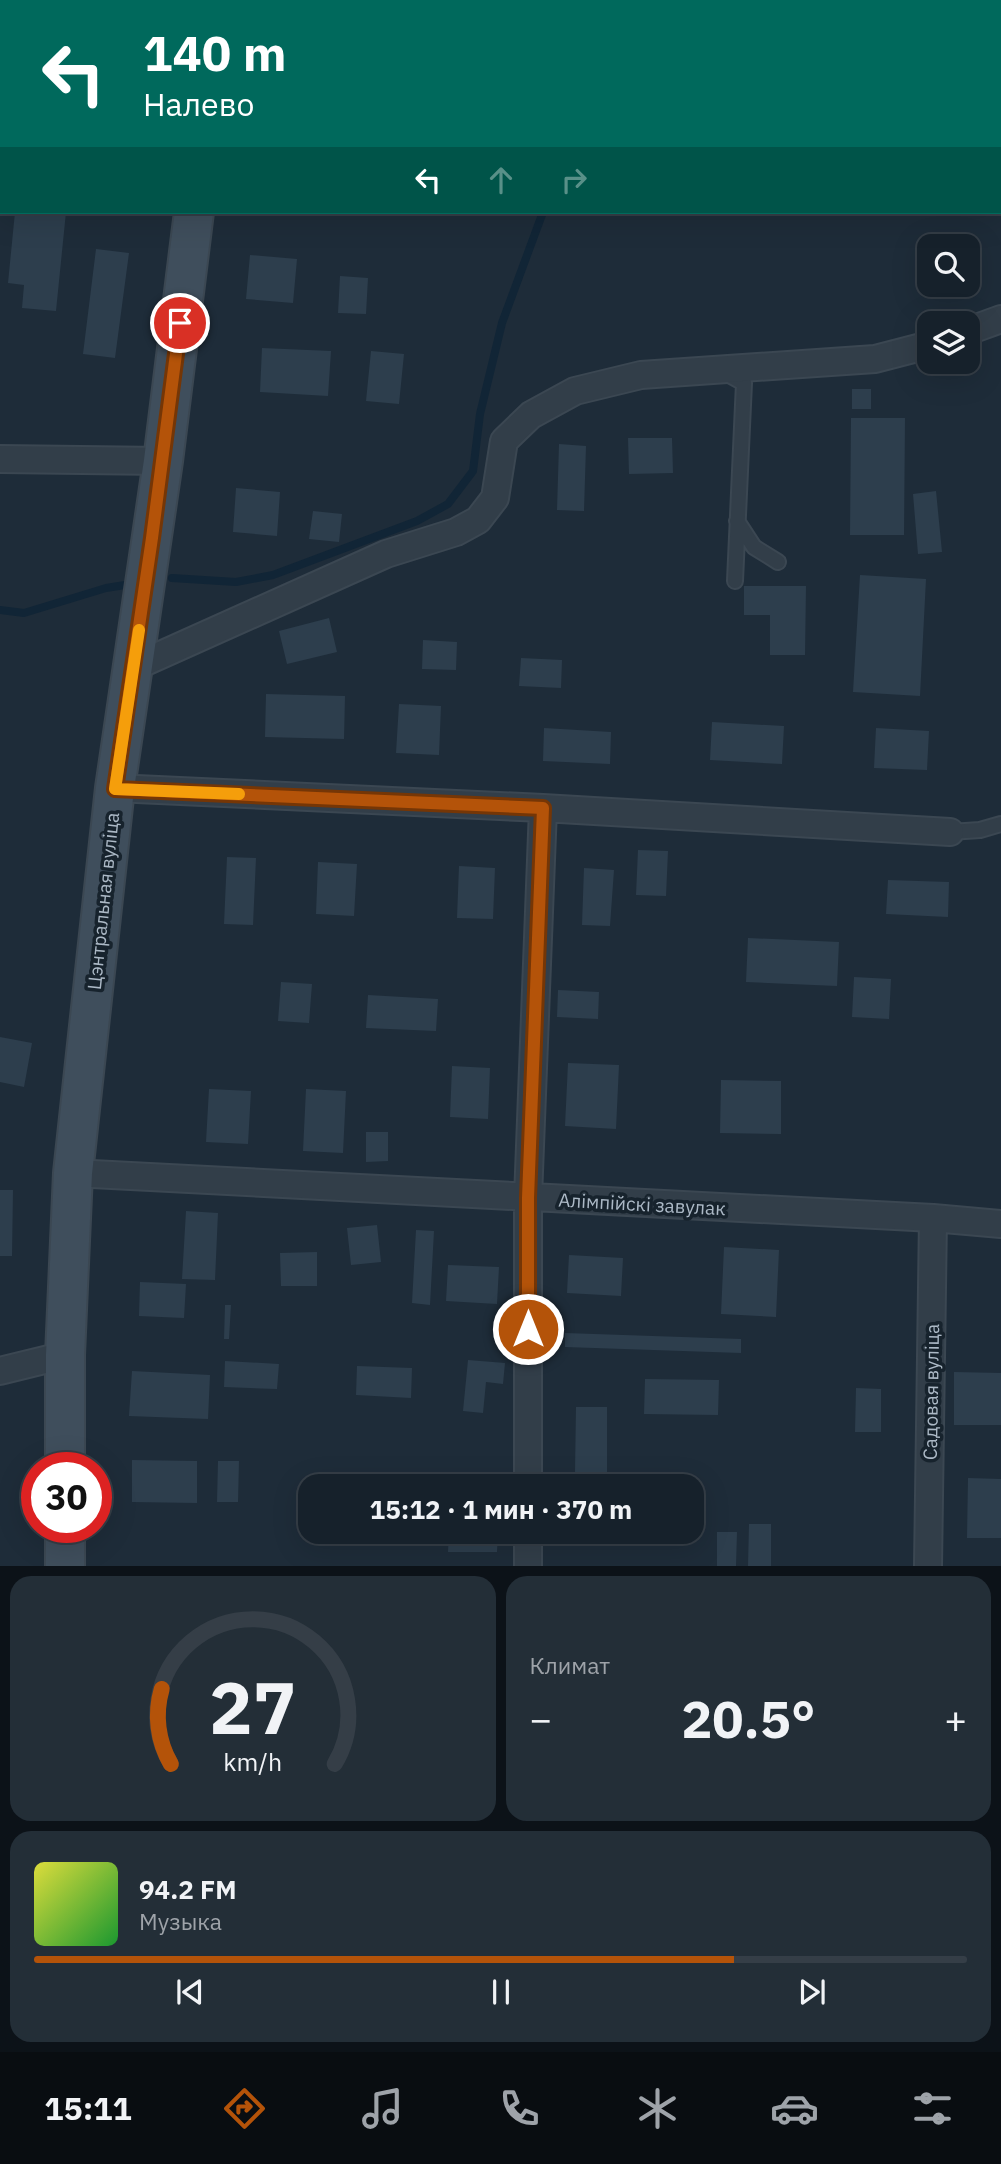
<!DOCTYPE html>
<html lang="ru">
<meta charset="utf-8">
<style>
body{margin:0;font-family:"IBM Plex Sans",sans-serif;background:#232e37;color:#f1f3f6;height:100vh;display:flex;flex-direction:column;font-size:26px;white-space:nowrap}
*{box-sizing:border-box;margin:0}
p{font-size:23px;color:#9ea3a9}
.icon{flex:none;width:38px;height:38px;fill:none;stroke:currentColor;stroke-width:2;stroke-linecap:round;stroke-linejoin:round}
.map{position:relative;height:1566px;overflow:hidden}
.details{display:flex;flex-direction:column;gap:10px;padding:10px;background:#0c1218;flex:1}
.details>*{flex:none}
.hud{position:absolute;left:0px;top:0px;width:1001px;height:214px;box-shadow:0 7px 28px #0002,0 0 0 2px #353e47;background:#00695c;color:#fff;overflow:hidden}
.tools{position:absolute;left:917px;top:234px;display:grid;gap:14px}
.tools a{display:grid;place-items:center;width:63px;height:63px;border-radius:14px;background:#16212b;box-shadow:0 7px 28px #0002,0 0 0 2px #353e47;font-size:35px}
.speed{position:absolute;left:21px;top:1452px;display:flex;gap:14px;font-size:35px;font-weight:700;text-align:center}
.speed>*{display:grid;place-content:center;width:91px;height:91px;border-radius:50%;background:#16212b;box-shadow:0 7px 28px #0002,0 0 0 2px #353e47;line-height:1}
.speed .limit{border:10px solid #d22;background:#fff;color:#111}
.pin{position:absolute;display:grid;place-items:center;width:60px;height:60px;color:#fff;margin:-30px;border:4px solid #fff;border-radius:50%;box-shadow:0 2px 7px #0007}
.me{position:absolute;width:77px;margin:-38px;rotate:0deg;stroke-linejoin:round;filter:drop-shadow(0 0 5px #0008)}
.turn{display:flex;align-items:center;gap:24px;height:147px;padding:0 28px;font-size:32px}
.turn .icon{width:91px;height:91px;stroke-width:2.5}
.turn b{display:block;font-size:49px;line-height:60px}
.lanes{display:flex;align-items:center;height:66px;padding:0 28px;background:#0003;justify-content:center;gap:35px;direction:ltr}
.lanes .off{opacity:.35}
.big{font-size:52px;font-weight:700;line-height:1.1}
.details .tile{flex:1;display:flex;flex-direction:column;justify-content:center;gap:10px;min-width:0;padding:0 24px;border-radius:21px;background:#232e37}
.details .dial{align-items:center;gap:0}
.dial svg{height:182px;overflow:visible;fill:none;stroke:#353e47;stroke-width:7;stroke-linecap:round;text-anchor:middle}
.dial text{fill:#f1f3f6;stroke:none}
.song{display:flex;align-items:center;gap:21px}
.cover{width:84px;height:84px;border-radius:10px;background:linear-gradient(135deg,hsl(60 70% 55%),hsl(130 70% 35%))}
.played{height:7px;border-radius:4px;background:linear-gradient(90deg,#b45309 75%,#353e47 75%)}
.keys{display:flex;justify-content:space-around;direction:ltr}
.heat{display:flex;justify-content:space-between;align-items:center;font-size:38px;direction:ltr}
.details .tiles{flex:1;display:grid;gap:10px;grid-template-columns:1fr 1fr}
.tile:last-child{grid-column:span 2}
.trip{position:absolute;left:298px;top:1474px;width:406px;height:70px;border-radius:21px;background:#16212b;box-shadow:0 7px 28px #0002,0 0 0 2px #353e47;font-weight:700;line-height:70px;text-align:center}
.tab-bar{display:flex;height:112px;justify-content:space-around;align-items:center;background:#090d11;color:#9ea3a9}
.tab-bar .icon{width:49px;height:49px}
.tab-bar .selected{color:#b45309}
.tab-bar b{font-size:32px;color:#f1f3f6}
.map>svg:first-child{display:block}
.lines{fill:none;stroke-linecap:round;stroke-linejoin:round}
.stream{stroke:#112536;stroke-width:8}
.building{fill:#2d3e4d}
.lane-casing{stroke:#3b4752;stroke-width:18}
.street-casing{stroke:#3b4752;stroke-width:30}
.secondary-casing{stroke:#3b4752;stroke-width:42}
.lane{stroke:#323e49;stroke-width:14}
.street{stroke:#323e49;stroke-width:26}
.secondary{stroke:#3f4e5c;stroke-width:38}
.route-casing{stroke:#753606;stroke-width:18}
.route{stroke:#b45309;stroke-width:12}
.slow{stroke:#f59e0b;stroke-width:12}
.labels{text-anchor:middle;stroke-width:7;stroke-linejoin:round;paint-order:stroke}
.street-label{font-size:19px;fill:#acb9c6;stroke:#17232d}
</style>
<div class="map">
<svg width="1001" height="1566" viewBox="0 0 1001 1566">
<rect width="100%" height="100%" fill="#1e2c39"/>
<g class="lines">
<!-- stream -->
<path class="stream" d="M601 2V0
M172 578 236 582 273 575 417 521 448 504 473 471 480 414 502 323 543 212
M0 610 24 613 106 588 125 585"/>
</g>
<!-- building -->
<path class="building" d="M15 212H66L56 311 22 308 24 285 8 283Z
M96 249 129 253 115 358 83 354Z
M250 255 297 259 293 303 246 299Z
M340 276 368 278 366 314 338 313Z
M262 348 331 351 328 396 260 392Z
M371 351 404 354 399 404 366 401Z
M852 389H871V409H852Z
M851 418H905L904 535H850Z
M628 438H672L673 473 629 474Z
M559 444 586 446 584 511 557 510Z
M236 488 280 492 277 536 233 532Z
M936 491 942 552 918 554 913 494Z
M313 511 342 514 339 542 309 539Z
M860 575 926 579 920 696 853 692Z
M744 586H806L805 655H770V615H744Z
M329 618 337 652 287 664 279 631Z
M423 640 457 642 456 670 422 669Z
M521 658 562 660 561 688 519 686Z
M266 694 345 696 344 739 265 737Z
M399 704 441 706 439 755 396 753Z
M712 722 784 726 782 764 710 760Z
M544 728 611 732 610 764 543 761Z
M876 728 929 731 927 770 874 768Z
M638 850 668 851 666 896 636 895Z
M227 857 256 858 253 925 224 924Z
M318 862 357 864 354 916 316 914Z
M459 866 495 868 493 919 457 918Z
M584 868 614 870 610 926 582 925Z
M888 880 949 882 948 917 886 914Z
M748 938 839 942 837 986 746 982Z
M854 977 891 979 889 1019 852 1017Z
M281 982 312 984 309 1023 278 1021Z
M558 990 599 992 598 1019 557 1017Z
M368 995 438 999 436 1031 366 1028Z
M0 1037 32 1043 24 1087 0 1082Z
M568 1063 619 1065 616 1129 565 1126Z
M452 1066 490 1068 488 1119 450 1117Z
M721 1080 781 1081V1134L720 1133Z
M209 1089 251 1091 248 1144 206 1142Z
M306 1089 346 1091 343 1153 303 1151Z
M366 1132H388V1161L366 1162Z
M0 1190H13L12 1256H0Z
M186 1211 218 1213 215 1280 182 1279Z
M377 1225 381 1262 351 1265 347 1228Z
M416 1230 434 1231 430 1305 412 1303Z
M724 1247 779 1250 776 1317 721 1314Z
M317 1252V1286H281L280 1253Z
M569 1255 623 1258 621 1296 567 1293Z
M448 1265 499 1267 497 1304 446 1301Z
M140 1282 186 1284 184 1318 139 1316Z
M225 1305H231L229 1339H224Z
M565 1333 741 1339V1353L565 1347Z
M468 1360 505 1363 503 1384 486 1382 483 1413 463 1411Z
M225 1361 279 1364 277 1389 224 1387Z
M357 1366 412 1368 411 1398 356 1395Z
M132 1371 210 1375 208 1419 129 1416Z
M954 1372 1001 1373V1425H954Z
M645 1379 719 1380 718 1415 644 1414Z
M856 1388 881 1389V1432H855Z
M576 1407H607V1472H575Z
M132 1460 197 1461V1503L132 1502Z
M218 1461H239L238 1502H217Z
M968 1478 1001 1479V1538H967Z
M749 1524H771V1566H748Z
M449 1531H498L497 1552H448Z
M717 1532H737L736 1566H717Z"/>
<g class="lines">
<defs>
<path id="lane" d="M724 372 744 383 735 581
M737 521 754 547 778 562
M950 832 980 830 1001 824"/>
<path id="street" d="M968 331 1001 319
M0 459 163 461
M134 667 386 554 456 532 478 520 495 498 504 441 531 415 575 391 641 375 875 359 929 345
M115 788 543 808 950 832
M73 1173 933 1218 1001 1224
M0 1371 65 1355
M528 1486V1198L543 808
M528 1531V1566
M928 1566 933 1218"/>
<path id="secondary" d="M221 2V0
M65 1468V1355L73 1173 115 788 163 461 194 212
M65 1566V1528"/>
</defs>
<!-- lane casing -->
<use href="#lane" class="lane-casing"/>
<!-- street casing -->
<use href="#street" class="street-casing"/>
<!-- secondary casing -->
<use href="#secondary" class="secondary-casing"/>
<!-- lane -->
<use href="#lane" class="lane"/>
<!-- street -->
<use href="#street" class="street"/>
<!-- secondary -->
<use href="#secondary" class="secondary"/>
</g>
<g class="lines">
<defs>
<path id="route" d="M180 323 152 538 115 789 543 808 528 1198V1329"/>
</defs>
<!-- route casing -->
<use href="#route" class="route-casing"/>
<!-- route -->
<use href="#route" class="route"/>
<!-- slow -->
<path class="slow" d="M139 630 115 789 239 794"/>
</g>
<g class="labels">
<!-- street labels -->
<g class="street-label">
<text transform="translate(103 901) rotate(-84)" y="7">Цэнтральная вуліца</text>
<text transform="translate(642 1204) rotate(3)" y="7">Алімпійскі завулак</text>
<text transform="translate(931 1392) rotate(-89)" y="7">Садовая вуліца</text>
</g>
</g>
</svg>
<div class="tools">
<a><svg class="icon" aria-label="search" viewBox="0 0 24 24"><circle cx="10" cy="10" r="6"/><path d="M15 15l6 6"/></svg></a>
<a><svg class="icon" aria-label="layers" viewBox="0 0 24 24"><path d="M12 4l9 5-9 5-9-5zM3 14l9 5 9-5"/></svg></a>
</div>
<div class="speed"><div class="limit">30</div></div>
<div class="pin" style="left:180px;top:323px;background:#d93025"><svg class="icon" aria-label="arrive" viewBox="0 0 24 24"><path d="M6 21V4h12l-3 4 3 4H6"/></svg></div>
<svg class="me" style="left:528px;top:1329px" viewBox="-20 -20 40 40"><circle r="17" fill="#b45309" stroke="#fff" stroke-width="3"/><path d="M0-11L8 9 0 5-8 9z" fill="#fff"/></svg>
<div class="trip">15:12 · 1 мин · 370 m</div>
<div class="hud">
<div class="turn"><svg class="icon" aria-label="left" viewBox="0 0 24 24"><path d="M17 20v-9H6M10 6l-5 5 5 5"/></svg><div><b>140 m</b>Налево</div></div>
<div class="lanes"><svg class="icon" aria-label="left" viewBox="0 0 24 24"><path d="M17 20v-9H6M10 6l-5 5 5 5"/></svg><svg class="icon off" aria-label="ahead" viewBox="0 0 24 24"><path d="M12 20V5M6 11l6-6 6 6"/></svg><svg class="icon off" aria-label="right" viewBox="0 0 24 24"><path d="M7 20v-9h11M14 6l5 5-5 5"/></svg></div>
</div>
</div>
<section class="details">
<div class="tiles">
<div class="tile dial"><svg viewBox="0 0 100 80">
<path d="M14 69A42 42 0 1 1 86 69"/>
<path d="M14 69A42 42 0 0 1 10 36" stroke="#b45309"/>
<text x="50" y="56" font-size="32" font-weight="700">27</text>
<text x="50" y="72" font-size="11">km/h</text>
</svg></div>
<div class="tile"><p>Климат</p>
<div class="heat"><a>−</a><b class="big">20.5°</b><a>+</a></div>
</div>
<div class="tile">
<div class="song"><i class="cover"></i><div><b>94.2 FM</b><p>Музыка</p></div></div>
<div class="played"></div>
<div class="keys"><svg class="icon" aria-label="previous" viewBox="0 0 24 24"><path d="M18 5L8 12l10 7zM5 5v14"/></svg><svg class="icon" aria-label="pause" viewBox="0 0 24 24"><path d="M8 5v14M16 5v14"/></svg><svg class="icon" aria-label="next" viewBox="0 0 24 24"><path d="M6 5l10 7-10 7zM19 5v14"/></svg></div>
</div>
</div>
</section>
<nav class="tab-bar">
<b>15:11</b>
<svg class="icon selected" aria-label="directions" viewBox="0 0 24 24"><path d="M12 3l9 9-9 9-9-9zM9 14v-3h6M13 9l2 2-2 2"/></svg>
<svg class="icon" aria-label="music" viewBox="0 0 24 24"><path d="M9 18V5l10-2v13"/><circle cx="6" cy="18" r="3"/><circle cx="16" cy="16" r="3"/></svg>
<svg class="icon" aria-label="phone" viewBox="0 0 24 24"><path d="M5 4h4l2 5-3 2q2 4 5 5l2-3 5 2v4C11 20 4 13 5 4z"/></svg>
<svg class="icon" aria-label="climate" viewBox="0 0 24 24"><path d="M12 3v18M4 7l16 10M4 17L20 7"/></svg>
<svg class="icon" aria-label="car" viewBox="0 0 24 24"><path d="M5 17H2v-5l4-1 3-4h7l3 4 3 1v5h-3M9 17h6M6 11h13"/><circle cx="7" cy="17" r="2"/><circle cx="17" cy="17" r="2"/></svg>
<svg class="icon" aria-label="filters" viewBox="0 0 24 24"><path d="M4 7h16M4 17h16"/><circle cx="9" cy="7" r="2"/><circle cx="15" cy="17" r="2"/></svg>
</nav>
